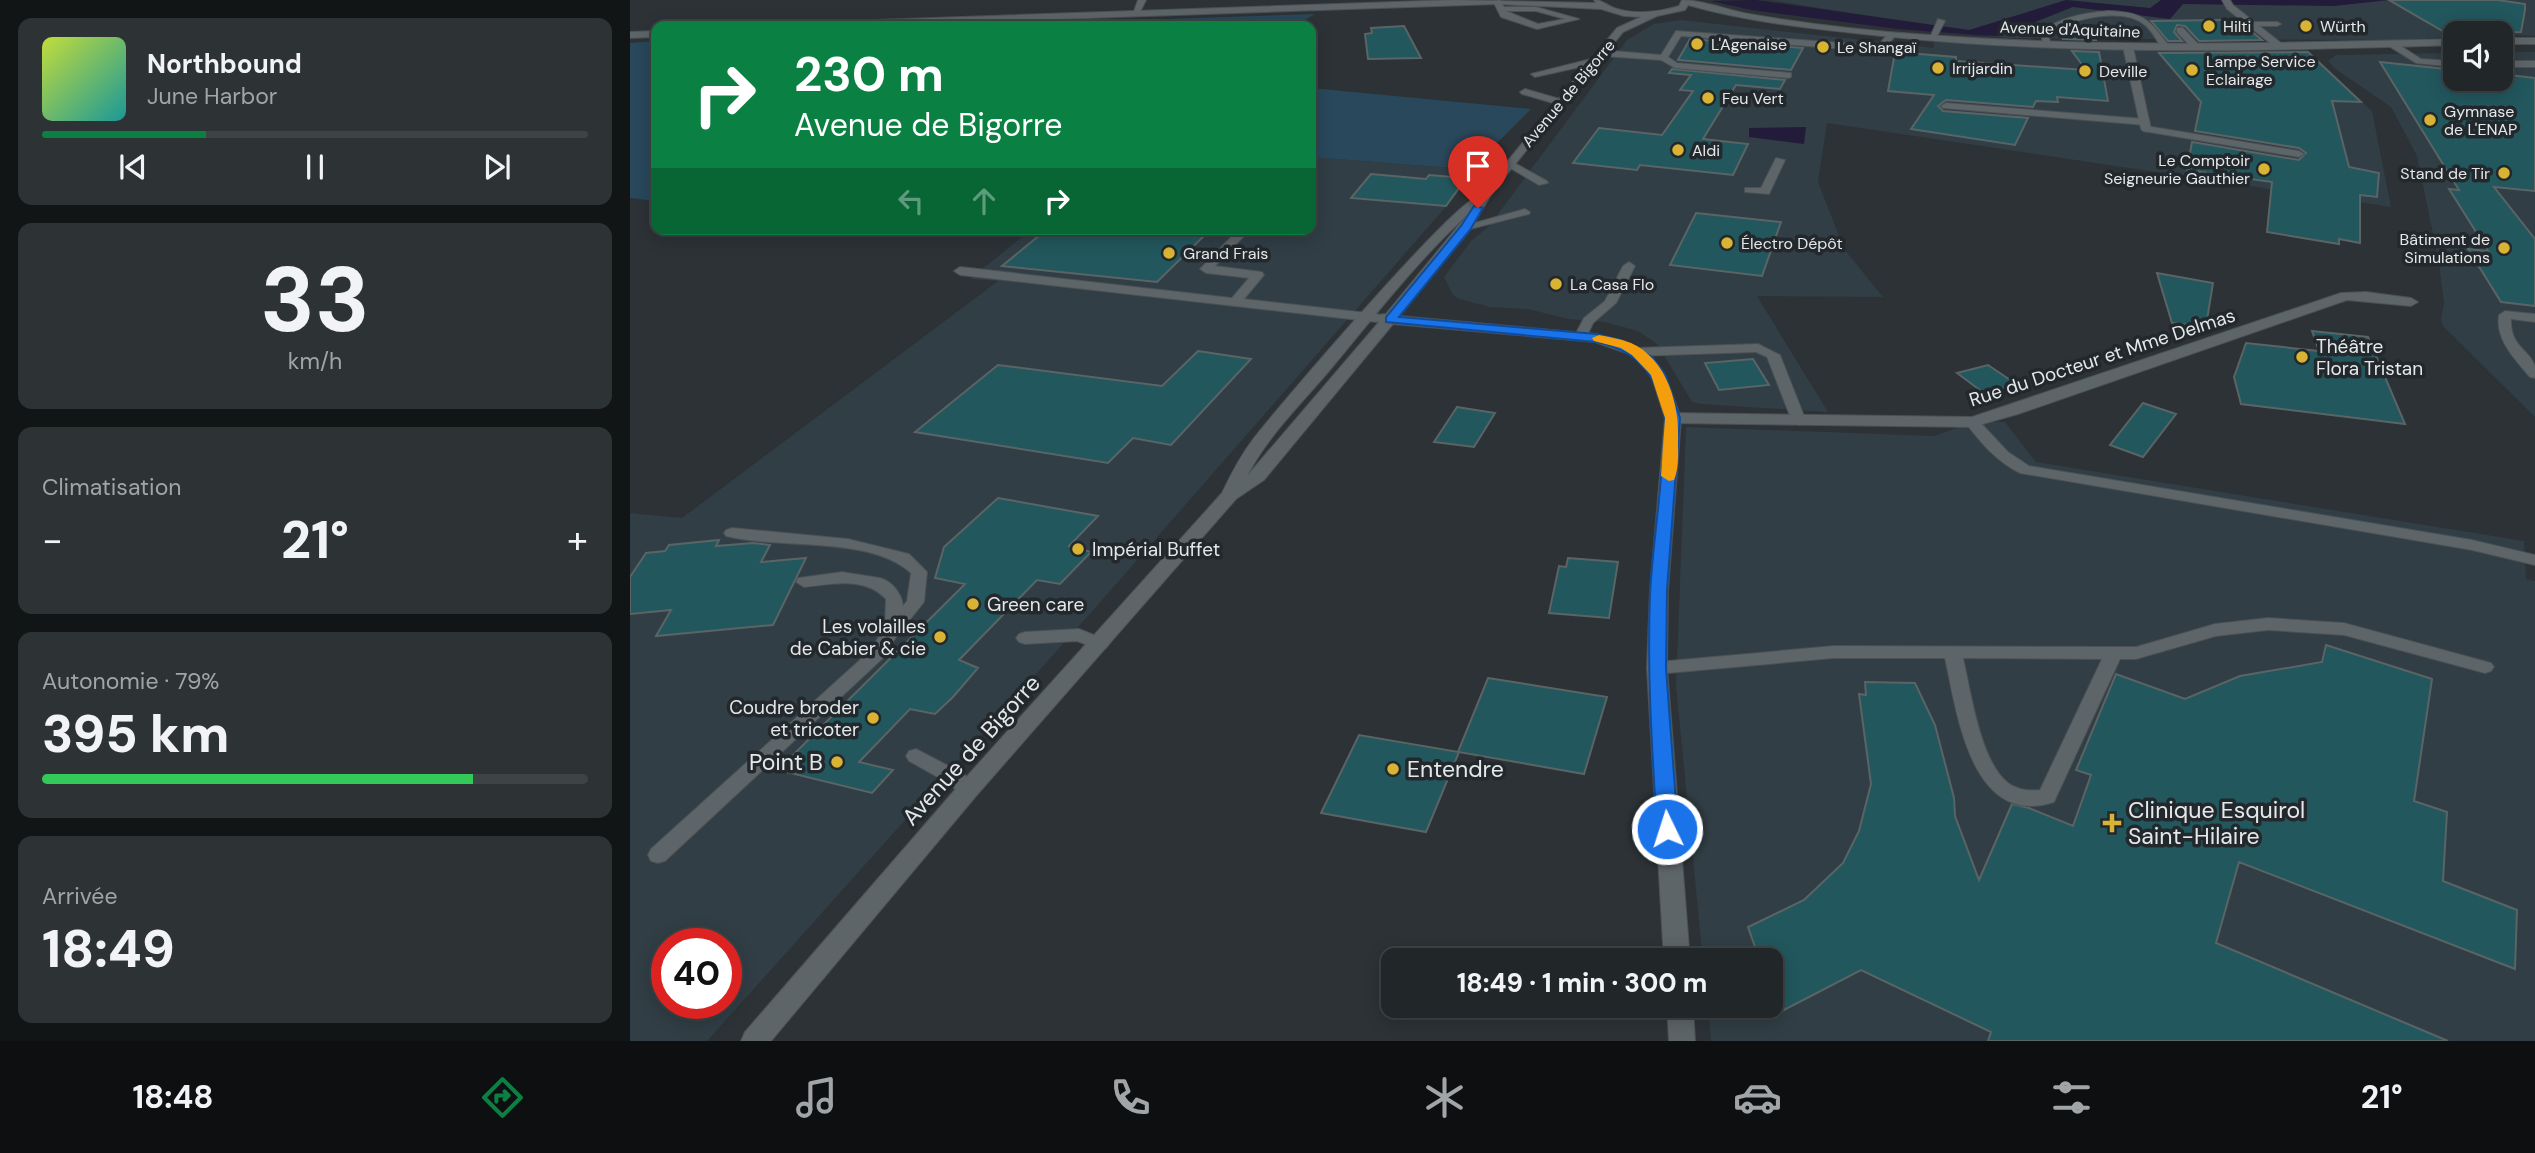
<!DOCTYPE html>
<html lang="fr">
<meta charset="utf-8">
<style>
body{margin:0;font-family:"DM Sans",sans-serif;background:#2d3234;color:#f1f3f6;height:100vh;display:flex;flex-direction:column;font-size:26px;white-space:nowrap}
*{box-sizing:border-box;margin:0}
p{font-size:23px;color:#a2a5a8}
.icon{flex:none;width:38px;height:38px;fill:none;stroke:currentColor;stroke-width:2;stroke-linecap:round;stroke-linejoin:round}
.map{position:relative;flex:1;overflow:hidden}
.details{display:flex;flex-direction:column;gap:18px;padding:18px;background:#121516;width:630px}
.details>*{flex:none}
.hud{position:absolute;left:21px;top:21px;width:665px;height:214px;border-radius:14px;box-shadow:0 4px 18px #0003,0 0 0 2px #3e4345;background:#0b8043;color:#fff;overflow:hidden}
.buttons{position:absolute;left:1813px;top:21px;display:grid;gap:14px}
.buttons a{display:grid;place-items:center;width:70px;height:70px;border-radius:14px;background:#212628;box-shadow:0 4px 18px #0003,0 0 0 2px #3e4345;font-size:35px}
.speed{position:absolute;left:21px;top:928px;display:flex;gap:14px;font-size:35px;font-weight:700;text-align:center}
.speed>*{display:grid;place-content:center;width:91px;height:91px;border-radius:50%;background:#212628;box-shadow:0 4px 18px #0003,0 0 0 2px #3e4345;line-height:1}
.speed .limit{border:10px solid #d22;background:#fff;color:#111}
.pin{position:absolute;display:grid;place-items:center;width:60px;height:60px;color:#fff;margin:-72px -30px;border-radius:50% 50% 50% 0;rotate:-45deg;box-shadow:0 0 7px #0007}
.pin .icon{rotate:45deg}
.me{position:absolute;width:77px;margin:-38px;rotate:356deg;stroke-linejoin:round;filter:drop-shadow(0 0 5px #0008)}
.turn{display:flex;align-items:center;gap:24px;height:147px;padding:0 28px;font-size:32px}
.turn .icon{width:91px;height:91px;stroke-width:2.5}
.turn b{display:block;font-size:49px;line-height:60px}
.lanes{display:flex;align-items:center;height:66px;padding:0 28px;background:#0003;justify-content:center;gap:35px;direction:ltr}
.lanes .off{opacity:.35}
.big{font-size:52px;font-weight:800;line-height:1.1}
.details .card{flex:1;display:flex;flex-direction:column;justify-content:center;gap:10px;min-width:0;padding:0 24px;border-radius:14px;background:#2d3234}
.details .dial{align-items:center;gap:0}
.dial b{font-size:91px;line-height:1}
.song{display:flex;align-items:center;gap:21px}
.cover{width:84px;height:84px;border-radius:10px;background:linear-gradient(135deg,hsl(70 70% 55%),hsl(180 70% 35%))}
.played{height:7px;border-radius:4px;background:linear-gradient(90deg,#0b8043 30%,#3e4345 30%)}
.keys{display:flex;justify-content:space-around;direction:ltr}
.heat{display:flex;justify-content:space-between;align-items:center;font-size:38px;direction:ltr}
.charge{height:10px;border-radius:5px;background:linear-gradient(90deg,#34c759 79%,#3e4345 0)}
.trip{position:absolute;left:751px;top:948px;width:402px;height:70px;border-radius:14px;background:#212628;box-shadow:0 4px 18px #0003,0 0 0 2px #3e4345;font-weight:800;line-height:70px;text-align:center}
.tab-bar{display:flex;height:112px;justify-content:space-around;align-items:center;background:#0d0f10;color:#a2a5a8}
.tab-bar .icon{width:49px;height:49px}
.tab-bar .selected{color:#0b8043}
.tab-bar b{font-size:32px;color:#f1f3f6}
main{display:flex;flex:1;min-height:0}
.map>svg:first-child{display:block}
.built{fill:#313e45;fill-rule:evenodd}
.green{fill:#29485b}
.water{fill:#221b3a}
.building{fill:#22575e;stroke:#5b6465;stroke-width:2}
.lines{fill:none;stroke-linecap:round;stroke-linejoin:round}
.lane-casing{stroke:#4a5053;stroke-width:2}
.street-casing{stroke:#4a5053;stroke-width:2}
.secondary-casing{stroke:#4a5053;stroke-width:2}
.lane{fill:#5d6569;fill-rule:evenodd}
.street{fill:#5d6569;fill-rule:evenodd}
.secondary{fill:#5d6569;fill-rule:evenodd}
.route{fill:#1a73e8;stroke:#114b97;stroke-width:2}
.slow{fill:#f59e0b}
.poi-dot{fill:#d9b434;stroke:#22282c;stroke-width:2.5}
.labels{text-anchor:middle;stroke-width:7;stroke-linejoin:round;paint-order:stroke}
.far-poi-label{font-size:16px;fill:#e4e8ea;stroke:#22282c;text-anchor:start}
.far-street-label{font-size:16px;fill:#e4e8ea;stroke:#22282c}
.poi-label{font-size:19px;fill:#e4e8ea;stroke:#22282c;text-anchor:start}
.street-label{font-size:19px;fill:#e4e8ea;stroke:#22282c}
.near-street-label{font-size:23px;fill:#e4e8ea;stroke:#22282c}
.near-poi-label{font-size:23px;fill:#e4e8ea;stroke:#22282c;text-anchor:start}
</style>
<main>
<section class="details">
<div class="card">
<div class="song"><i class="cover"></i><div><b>Northbound</b><p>June Harbor</p></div></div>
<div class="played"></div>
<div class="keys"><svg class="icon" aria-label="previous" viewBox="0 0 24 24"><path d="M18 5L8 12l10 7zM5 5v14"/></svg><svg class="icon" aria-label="pause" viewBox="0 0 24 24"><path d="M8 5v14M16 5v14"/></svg><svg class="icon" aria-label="next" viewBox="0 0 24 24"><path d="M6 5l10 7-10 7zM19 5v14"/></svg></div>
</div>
<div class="card dial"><b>33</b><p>km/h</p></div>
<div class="card"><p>Climatisation</p>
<div class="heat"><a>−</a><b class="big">21°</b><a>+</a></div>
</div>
<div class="card"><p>Autonomie · 79%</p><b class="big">395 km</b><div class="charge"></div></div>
<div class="card"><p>Arrivée</p><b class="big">18:49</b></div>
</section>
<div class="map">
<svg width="1905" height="1041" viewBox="0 0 1905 1041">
<rect width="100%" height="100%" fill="#2c3236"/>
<!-- built -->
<path class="built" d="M1140 0H1905V36L1825 33V37L1796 38 1803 43 1675 45 1681 56 1742 111 1761 207 1197 123 1188 182 1214 249 1253 297 1127 296 1198 412 1071 404 1062 402 1027 344 1008 331 975 322 938 319 898 309 860 307 829 299 823 295 814 277 841 241 859 226 997 40 1024 24 1051 20 1304 48 1303 38 1463 47 1771 40 1376 38Z
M1871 52H1905V417L1813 326 1811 318 1814 304 1809 263 1787 156 1761 107 1704 68 1698 61 1706 55 1825 53V79H1871Z
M681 157 848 170 466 607 77 1041H0V513L52 518 368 281 340 279 402 229H681ZM37 943H96V1003H37Z
M1342 422H1375L1406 462 1894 541 1896 579 1905 581V1041H1081L1078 1006H1141V961H1073L1046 686 1056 427 1305 436Z"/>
<!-- green -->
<path class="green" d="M685 14 664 26H522L535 19Z
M26 41V201L0 198V43Z
M681 88 901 109 864 146 848 170 681 157Z"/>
<!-- water -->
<path class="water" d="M1126 0 1339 30 1436 0 1520 8 1531 0H1759L1704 6 1553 4 1540 19 1443 7 1370 36 1347 35 1268 29 1122 10 1081 1Z
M1176 127 1174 144 1119 137V128Z"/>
<!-- building -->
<path class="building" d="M1759 0H1868L1895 4V10L1891 32 1816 33Z
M1591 20H1607L1632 40 1569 41 1555 26 1547 25 1544 32 1552 41H1538L1521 21Z
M774 26 791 58 738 59 735 34 742 33 741 28Z
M1440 26 1464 27 1466 40 1433 39 1428 31Z
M1060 39 1173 48 1161 70 1048 60Z
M1442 51 1469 52 1478 101 1427 97 1428 102 1406 101 1403 107 1316 100 1308 106 1313 111 1398 118 1385 145 1281 129 1304 95 1258 91 1265 52 1326 57V61L1456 70Z
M1678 52 1731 102 1702 101 1719 167 1749 173 1747 197 1730 195V243L1709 239V244L1637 232 1642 182 1557 170 1562 142 1669 160 1676 153 1669 148 1565 131 1571 102 1529 53Z
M1750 62 1825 70V79H1871V74L1905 78V191L1864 187 1905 239V306L1871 302 1838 249 1858 251 1819 189 1829 190Z
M1042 69 1155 80 1150 89 1106 85 1073 139 1118 144 1103 175 1010 165 1007 170 943 163 969 128 1032 135 1063 91 1050 90 1061 75 1039 73Z
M741 174 796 179 799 175 836 178 816 206 721 198Z
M1066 213 1151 222 1132 276 1040 265Z
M417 229H581L527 282 372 266Z
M1527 273 1583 283 1576 326 1542 323Z
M1682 331 1738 337 1775 424 1611 404 1604 377 1616 343 1689 351Z
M568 351 621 359 541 445 503 438 478 463 285 432 368 365 532 386Z
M1123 359 1139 385 1089 390 1075 363Z
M1358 365 1386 384 1355 394 1327 373Z
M1513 403 1546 414 1513 457 1480 445Z
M827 407 865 413 844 447 804 442Z
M368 498 468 516 439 546 461 552 430 584 407 580 329 660 348 668 323 697 305 714 280 709 229 762 263 770 242 793 148 770 335 584 305 578 314 547Z
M89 540 86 546 123 543 140 545 131 562 176 558 143 625 26 636 41 610 0 614V577L16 553 35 551 39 545Z
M938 558 988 562 979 618 919 613 929 566 936 567Z
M1696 645 1802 679 1784 801 1817 812 1813 881 1887 910 1885 969 1609 862 1586 943 1818 1041H1358L1361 1032 1231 970 1148 1013 1141 993V961H1130L1118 927 1174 900 1213 863 1229 831 1241 784 1229 694 1236 695 1235 682 1285 683 1305 725 1324 798 1325 816 1349 880 1382 804 1399 808 1443 826 1461 775 1446 770 1486 674 1555 699 1610 676 1692 662Z
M858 678 977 697 954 774 829 752 796 832 691 813 729 735 828 752Z"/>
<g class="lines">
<defs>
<path id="lane" d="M508 0H516L509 14H503Z
M870 0 874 7H906L949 19 907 29 871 17 863 1ZM876 11H906L935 19 908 24Z
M1478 11C1513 12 1519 19 1539 46L1532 48C1527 41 1522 31 1515 25 1493 6 1442 19 1419 33L1420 47 1413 45 1411 32C1429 17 1455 13 1478 11Z
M1308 19 1315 21 1305 40H1299Z
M1621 22H1647L1651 24 1647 26H1618Z
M1547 28H1553L1568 44V48H1562L1547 32Z
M1046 31 1240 45 1250 43 1259 33 1266 35 1256 47 1240 51 1051 36 1038 57 1047 63 1161 73V77L1158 78 1045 68 1031 60 972 56 968 53 972 50 1031 55Z
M1757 41H1763L1791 59 1825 61V67L1786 63 1757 45Z
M965 58 968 59V63L905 77 901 74Z
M1871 61H1905V67H1871Z
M895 89 933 100 935 102 930 105 892 94 890 92Z
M1316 103 1515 119 1520 122 1515 125 1313 108 1311 106Z
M1516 126 1669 151 1674 154 1669 157 1513 131 1511 129Z
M1146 158 1155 160 1139 194 1115 192V188H1131Z
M879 160 917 181 918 183 909 185 875 165 874 163Z
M895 209 900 212 899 214 836 230 830 227Z
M609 232 615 235 585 266 632 272 634 275 614 299 747 314 753 318 747 322 330 275 324 271 330 267 602 298 619 278 576 273 570 269 605 233Z
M999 262 1005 266 986 303 963 323 955 340H945L944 337 954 318 975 301 993 266Z
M1875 311 1905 314V322L1881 319C1880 347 1899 349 1905 366 1905 370 1905 374 1905 378L1900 377C1885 359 1865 340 1869 315Z
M1128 344 1150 355 1176 421 1174 424 1169 425 1162 421 1137 357 1126 352 1007 356 1000 352 1007 348Z
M1342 418 1347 419 1378 452 1399 466 1842 540 1905 555V565L1842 550 1390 473C1367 462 1350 442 1335 422Z
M102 528 218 539 279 554 297 572 294 602 266 637 253 658 35 861 28 863 21 861 18 855 21 849 241 650 255 626 256 599C234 576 203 584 174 587L166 582 168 578 212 572 250 578C262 581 272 594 273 606L277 601 281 573C238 535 150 550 96 536L94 533 96 530Z
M1638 618 1714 623 1861 663 1864 667 1861 671 1855 673 1714 635 1638 630 1586 636 1506 659H1490L1424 802C1341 829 1327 713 1315 658H1204L1027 674 1021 672 1018 668 1021 664 1027 662 1204 646 1506 647 1585 624ZM1333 658 1472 659 1410 790C1399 791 1388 790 1378 783 1350 761 1341 692 1333 658Z
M449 629 476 640 479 644 476 648 470 650 447 641 395 644 389 642 386 638 389 634 395 632Z
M286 749 334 774 348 790 345 795 338 798 331 795 320 784 279 761 276 756 279 751Z"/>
<path id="street" d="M1592 0H1600L1603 5 1651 43V47H1645L1597 9Z
M1498 44 1503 47 1521 129 1516 132 1511 129 1493 47Z
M1736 292 1781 298 1788 302 1781 306 1717 300 1388 414 1342 427 1043 423 1035 418 1043 413 1342 417 1711 293Z"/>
<path id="secondary" d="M823 0 966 3 964 0C973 0 976 5 984 8 1004 15 1029 12 1049 6L1052 0C1073 0 1097 10 1119 14 1178 24 1239 31 1299 35 1474 48 1649 43 1825 39V45C1634 51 1442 56 1252 36 1187 29 1121 23 1058 5L1055 10 1027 16 993 32 864 190 840 230 769 316 966 334 1012 349 1022 357 1035 375 1051 418 1038 590 1037 668 1060 961H1034L1017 668 1020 590 1035 418 1021 375 1002 355 965 342 763 324 634 480 606 499 346 796 141 1041H111L115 1032 330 784 592 493C601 474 611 455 624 438 648 407 827 198 848 197L987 28 1011 17 994 16 971 9 867 4 227 26H154L158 23ZM838 214 756 314 745 315 743 318 749 322 617 476C638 436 670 405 699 371 744 317 786 262 838 214Z
M26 31V37L0 38V32Z
M1871 38H1905V44H1871Z
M1037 1006H1063L1065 1041H1039Z"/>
</defs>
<!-- lane casing -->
<use href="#lane" class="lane-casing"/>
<!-- street casing -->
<use href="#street" class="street-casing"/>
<!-- secondary casing -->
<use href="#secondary" class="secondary-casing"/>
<!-- lane -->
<use href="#lane" class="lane"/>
<!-- street -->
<use href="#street" class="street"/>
<!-- secondary -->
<use href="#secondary" class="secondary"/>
</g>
<!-- route -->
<path class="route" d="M844 206 853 208 840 230 769 317 966 334 991 340 1022 357 1035 374 1050 418 1037 590 1036 668 1048 829 1045 835 1037 837 1030 835 1027 829C1022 750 1017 673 1020 594 1022 555 1028 516 1031 477 1034 453 1039 426 1032 403 1020 366 1003 350 966 342L756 322V317L831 226Z"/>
<!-- slow -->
<path class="slow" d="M969 335C979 337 991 339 1001 343 1037 359 1050 405 1048 442 1048 454 1049 469 1044 480L1039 481 1031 476 1035 418 1021 375 1002 355 991 348 964 341 962 338Z"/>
<!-- markers -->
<g class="poi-dot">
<circle cx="1579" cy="26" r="7"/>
<circle cx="1676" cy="26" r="7"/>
<circle cx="1067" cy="44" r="7"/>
<circle cx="1193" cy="47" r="7"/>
<circle cx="1308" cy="68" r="7"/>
<circle cx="1562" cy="70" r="7"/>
<circle cx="1455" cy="71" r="7"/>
<circle cx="1078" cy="98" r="7"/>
<circle cx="1800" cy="120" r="7"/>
<circle cx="1048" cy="150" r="7"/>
<circle cx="1634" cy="169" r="7"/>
<circle cx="1874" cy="173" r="7"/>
<circle cx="1097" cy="243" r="7"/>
<circle cx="1874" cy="248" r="7"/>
<circle cx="539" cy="253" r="7"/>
<circle cx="926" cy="284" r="7"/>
<circle cx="1672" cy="357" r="7"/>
<circle cx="448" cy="549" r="7"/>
<circle cx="343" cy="604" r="7"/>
<circle cx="310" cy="637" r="7"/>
<circle cx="243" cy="718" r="7"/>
<circle cx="207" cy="762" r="7"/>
<circle cx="763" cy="769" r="7"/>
<path d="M1478.5 812.5h7v7h7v7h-7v7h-7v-7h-7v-7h7z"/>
</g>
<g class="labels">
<!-- far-poi labels -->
<g class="far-poi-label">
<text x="1593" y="32">Hilti</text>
<text x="1690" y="32">Würth</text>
<text x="1081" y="50">L'Agenaise</text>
<text x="1207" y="53">Le Shangaï</text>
<text x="1576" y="67">Lampe Service<tspan x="1576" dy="18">Eclairage</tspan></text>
<text x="1322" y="74">Irrijardin</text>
<text x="1469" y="77">Deville</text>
<text x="1092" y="104">Feu Vert</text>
<text x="1814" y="117">Gymnase<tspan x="1814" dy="18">de L'ENAP</tspan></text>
<text x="1062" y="156">Aldi</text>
<text x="1620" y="166" text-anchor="end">Le Comptoir<tspan x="1620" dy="18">Seigneurie Gauthier</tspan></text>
<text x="1860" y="179" text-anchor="end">Stand de Tir</text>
<text x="1860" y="245" text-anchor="end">Bâtiment de<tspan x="1860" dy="18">Simulations</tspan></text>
<text x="1111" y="249">Électro Dépôt</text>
<text x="553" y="259">Grand Frais</text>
<text x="940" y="290">La Casa Flo</text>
</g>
<!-- far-street labels -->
<g class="far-street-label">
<text transform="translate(1440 29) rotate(2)" y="6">Avenue d'Aquitaine</text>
<text transform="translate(938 93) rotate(-50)" y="6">Avenue de Bigorre</text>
</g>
<!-- poi labels -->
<g class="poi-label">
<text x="1686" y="353">Théâtre<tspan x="1686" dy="22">Flora Tristan</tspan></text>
<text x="462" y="556">Impérial Buffet</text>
<text x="357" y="611">Green care</text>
<text x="296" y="633" text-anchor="end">Les volailles<tspan x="296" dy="22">de Cabier &amp; cie</tspan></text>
<text x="229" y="714" text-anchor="end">Coudre broder<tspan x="229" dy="22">et tricoter</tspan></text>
</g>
<!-- street labels -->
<g class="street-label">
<text transform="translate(1472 357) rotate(-18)" y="7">Rue du Docteur et Mme Delmas</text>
</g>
<!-- near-street labels -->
<g class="near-street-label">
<text transform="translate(341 750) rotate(-48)" y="8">Avenue de Bigorre</text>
</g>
<!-- near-poi labels -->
<g class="near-poi-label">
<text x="193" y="770" text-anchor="end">Point B</text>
<text x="777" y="777">Entendre</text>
<text x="1498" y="818">Clinique Esquirol<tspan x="1498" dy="26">Saint-Hilaire</tspan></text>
</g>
</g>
</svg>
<div class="buttons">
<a><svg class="icon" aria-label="sound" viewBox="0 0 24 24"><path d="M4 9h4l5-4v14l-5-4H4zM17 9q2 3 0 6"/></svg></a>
</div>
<div class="speed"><div class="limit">40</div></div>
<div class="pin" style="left:848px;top:208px;background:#d93025"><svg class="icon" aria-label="arrive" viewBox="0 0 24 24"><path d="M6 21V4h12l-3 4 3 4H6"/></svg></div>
<svg class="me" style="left:1037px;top:829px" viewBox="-20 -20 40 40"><circle r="17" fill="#1a73e8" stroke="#fff" stroke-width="3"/><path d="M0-11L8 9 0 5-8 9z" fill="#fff"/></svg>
<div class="trip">18:49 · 1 min · 300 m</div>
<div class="hud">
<div class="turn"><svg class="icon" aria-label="right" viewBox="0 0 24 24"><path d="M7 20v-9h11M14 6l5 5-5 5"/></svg><div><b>230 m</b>Avenue de Bigorre</div></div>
<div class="lanes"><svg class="icon off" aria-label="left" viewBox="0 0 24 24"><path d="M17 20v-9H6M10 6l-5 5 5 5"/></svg><svg class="icon off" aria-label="ahead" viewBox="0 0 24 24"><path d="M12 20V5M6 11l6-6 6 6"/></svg><svg class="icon" aria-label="right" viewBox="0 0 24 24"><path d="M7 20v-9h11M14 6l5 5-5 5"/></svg></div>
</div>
</div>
</main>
<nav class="tab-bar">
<b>18:48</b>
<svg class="icon selected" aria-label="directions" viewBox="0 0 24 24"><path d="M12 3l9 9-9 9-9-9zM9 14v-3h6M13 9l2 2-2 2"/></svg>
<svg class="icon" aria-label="music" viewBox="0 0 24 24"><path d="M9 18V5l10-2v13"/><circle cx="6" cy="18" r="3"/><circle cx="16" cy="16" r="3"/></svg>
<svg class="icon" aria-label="phone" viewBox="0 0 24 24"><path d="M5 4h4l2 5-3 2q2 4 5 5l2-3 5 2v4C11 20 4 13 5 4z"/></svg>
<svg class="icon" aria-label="climate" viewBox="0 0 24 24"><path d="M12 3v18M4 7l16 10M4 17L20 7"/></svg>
<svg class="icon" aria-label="car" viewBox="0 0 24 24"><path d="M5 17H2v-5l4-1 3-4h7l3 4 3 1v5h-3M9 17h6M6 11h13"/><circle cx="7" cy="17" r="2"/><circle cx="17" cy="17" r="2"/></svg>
<svg class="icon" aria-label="filters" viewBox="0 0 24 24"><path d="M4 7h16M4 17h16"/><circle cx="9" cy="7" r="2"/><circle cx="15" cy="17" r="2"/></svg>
<b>21°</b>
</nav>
